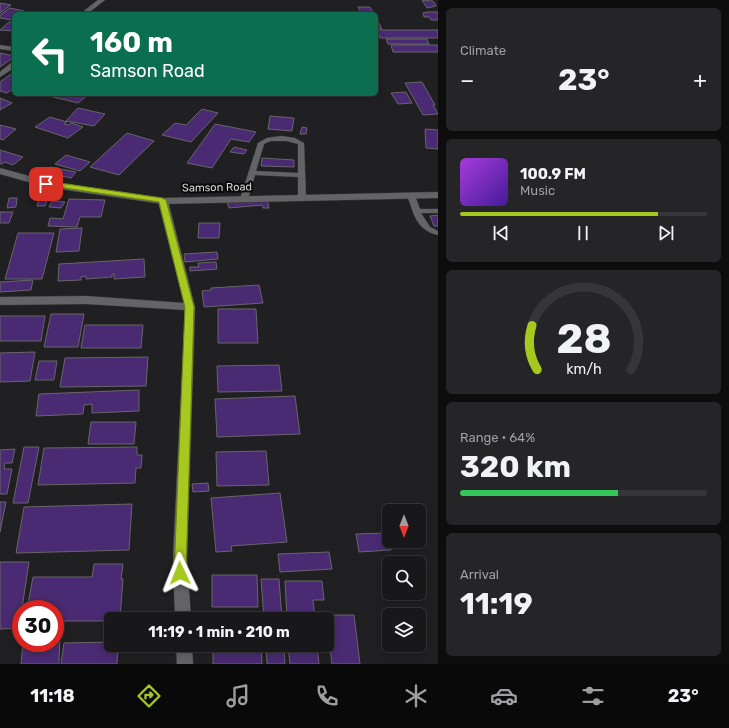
<!DOCTYPE html>
<meta charset="utf-8">
<style>
body{margin:0;font-family:Rubik,sans-serif;background:#252426;color:#f1f3f6;height:100vh;display:flex;flex-direction:column;font-size:15px;white-space:nowrap}
*{box-sizing:border-box;margin:0}
p{font-size:13px;color:#9f9fa2}
.icon{flex:none;width:22px;height:22px;fill:none;stroke:currentColor;stroke-width:2;stroke-linecap:round;stroke-linejoin:round}
.map{position:relative;flex:1;overflow:hidden}
.panel{display:flex;flex-direction:column;gap:8px;padding:8px;background:#0d0d0e;width:291px}
.panel>*{flex:none}
.guide{position:absolute;left:12px;top:12px;width:366px;height:84px;border-radius:6px;box-shadow:0 2px 10px #0003,0 0 0 1px #363638;background:#0b6e4f;color:#fff;overflow:hidden}
.needle{width:26px;rotate:180deg}
.controls{position:absolute;left:382px;top:504px;display:grid;gap:8px}
.controls a{display:grid;place-items:center;width:44px;height:44px;border-radius:6px;background:#181719;box-shadow:0 2px 10px #0003,0 0 0 1px #363638;font-size:20px}
.speed{position:absolute;left:12px;top:600px;display:flex;gap:8px;font-size:20px;font-weight:700;text-align:center}
.speed>*{display:grid;place-content:center;width:52px;height:52px;border-radius:50%;background:#181719;box-shadow:0 2px 10px #0003,0 0 0 1px #363638;line-height:1}
.speed .limit{border:6px solid #d22;background:#fff;color:#111}
.pin{position:absolute;display:grid;place-items:center;width:34px;height:34px;color:#fff;margin:-17px;border-radius:8px;box-shadow:0 2px 6px #0006}
.me{position:absolute;width:44px;margin:-22px;rotate:358deg;stroke-linejoin:round;filter:drop-shadow(0 0 3px #0008)}
.turn{display:flex;align-items:center;gap:14px;height:84px;padding:0 12px;font-size:18px}
.turn .icon{width:52px;height:52px;stroke-width:2.5}
.turn b{display:block;font-size:28px;line-height:34px}
.big{font-size:30px;font-weight:700;line-height:1.1}
.panel .tile{flex:1;display:flex;flex-direction:column;justify-content:center;gap:6px;min-width:0;padding:0 14px;border-radius:6px;background:#252426}
.panel .dial{align-items:center;gap:0}
.dial svg{height:104px;overflow:visible;fill:none;stroke:#363638;stroke-width:7;stroke-linecap:round;text-anchor:middle}
.dial text{fill:#f1f3f6;stroke:none}
.song{display:flex;align-items:center;gap:12px}
.cover{width:48px;height:48px;border-radius:6px;background:linear-gradient(135deg,hsl(280 70% 55%),hsl(260 70% 35%))}
.played{height:4px;border-radius:2px;background:linear-gradient(90deg,#a7c81f 80%,#363638 80%)}
.keys{display:flex;justify-content:space-around;direction:ltr}
.heat{display:flex;justify-content:space-between;align-items:center;font-size:22px;direction:ltr}
.charge{height:6px;border-radius:3px;background:linear-gradient(90deg,#34c759 64%,#363638 0)}
.trip{position:absolute;left:104px;top:612px;width:230px;height:40px;border-radius:6px;background:#181719;box-shadow:0 2px 10px #0003,0 0 0 1px #363638;font-weight:700;line-height:40px;text-align:center}
.tabs{display:flex;height:64px;justify-content:space-around;align-items:center;background:#0a090a;color:#9f9fa2}
.tabs .icon{width:28px;height:28px}
.tabs .selected{color:#a7c81f}
.tabs b{font-size:18px;color:#f1f3f6}
main{display:flex;flex:1;min-height:0}
.map>svg:first-child{display:block}
.building{fill:#4a2a72;stroke:#676669}
.lines{fill:none;stroke-linecap:round;stroke-linejoin:round}
.service-casing{stroke:#3a3a3c;stroke-width:1}
.minor-casing{stroke:#3a3a3c;stroke-width:1}
.tertiary-casing{stroke:#3a3a3c;stroke-width:1}
.service{fill:#646365;fill-rule:evenodd}
.minor{fill:#646365;fill-rule:evenodd}
.tertiary{fill:#646365;fill-rule:evenodd}
.route{fill:#a7c81f;stroke:#6d8214}
.labels{text-anchor:middle;stroke-width:4;stroke-linejoin:round;paint-order:stroke}
.street-label{font-size:11px;fill:#d6d6d7;stroke:#09090a}
</style>
<main>
<div class="map">
<svg width="438" height="664" viewBox="0 0 438 664">
<rect width="100%" height="100%" fill="#201f21"/>
<!-- building -->
<path class="building" d="M422 0 433 1 436 6 427 8Z
M0 3 11 5 0 13Z
M358 7H370L374 14H362Z
M10 8 24 11 19 14H14V17L11 20 0 18V15Z
M427 12H438V20H431L429 17H424L423 13Z
M376 17 382 29H376Z
M9 22 14 23V31L0 30Z
M377 30H438V38H380Z
M386 39H427L429 44H388Z
M391 45H438V52H393Z
M0 53 14 56V57L0 67Z
M14 72V88L7 93 0 91V82Z
M422 82 435 105H433L438 114 423 115 405 83Z
M406 92 412 103 398 104 391 93Z
M57 94H89L78 103 53 97Z
M0 98 12 103 0 110Z
M78 108 105 114 94 126 66 121Z
M202 109 218 113 191 142 162 135 175 123 186 125Z
M270 116 294 118 292 131 268 129Z
M50 117 67 122 64 124 68 125 71 123 83 127 68 138 35 127Z
M215 124 256 132 249 142 231 139 212 168 187 163Z
M0 125 16 129 3 140 0 139Z
M302 127 307 128 306 134H300Z
M425 129 438 130V149L426 148Z
M127 133 154 141 119 175 90 167Z
M234 147 247 150 244 154 230 152Z
M0 150 23 157 13 165 5 162 2 164H0Z
M66 155 90 162 80 171 55 164Z
M262 158 294 160V167L261 166Z
M50 167 76 172 71 178 44 172Z
M9 198H17L16 207 7 208Z
M69 199 105 200 101 217H80L77 227 48 226 50 218 63 219Z
M267 199 269 208H263L262 205 229 208 227 202Z
M39 200 47 201 45 206H37Z
M52 201 65 202 61 208 49 207Z
M0 212H13L9 223H0Z
M438 215V226H434L430 216Z
M199 223H220L219 238H198Z
M82 228 79 251 56 252 60 229Z
M18 233H54L42 279H5Z
M217 252 218 259 185 262 184 254Z
M144 259 145 277 114 279V274H112V277L86 279V276L81 277V280L58 281 59 264Z
M216 262 217 269 190 271V267H199L198 263Z
M33 280 31 290 0 292V282Z
M259 285 263 303 204 307 202 291 211 290V288Z
M218 309H256L258 343H218Z
M51 314H84L78 347H44Z
M0 316H45L41 341H0Z
M85 325H143L141 348H81Z
M35 352 30 381 0 382V353Z
M148 357 146 386 60 387 65 358Z
M39 361H57L54 380H35Z
M279 365 282 391 218 392 217 366Z
M139 390V411L92 413V404L84 405 83 414 36 416 39 394Z
M295 396 300 434 217 437 215 399Z
M91 422H136L134 444H88Z
M24 447H39L28 503H13Z
M137 447V455H142L141 468H136L135 483 38 485 44 448Z
M15 449 12 463H5L4 469H12L7 494H0V450Z
M266 451 269 485 217 486 216 452Z
M208 483 209 491 193 492 192 484Z
M280 493 287 542 231 546 232 551 216 552 211 498Z
M0 502H6L0 532Z
M132 504 129 550 16 553 24 507Z
M387 533 391 550 359 552 356 534Z
M329 552 332 569 280 572 278 554Z
M0 562H29L19 628 0 629Z
M94 564H123L121 579H123L120 619H111V621H55V609H27L33 577H92Z
M212 575H257L258 607H212Z
M261 579H279L282 619H264Z
M285 581H322L324 600H313L315 619H287Z
M212 612H259V619H212Z
M326 615H354L360 664H332Z
M60 633 59 664H21L23 643H55V634Z
M111 642V645H118L117 664H61L64 643Z
M213 645H261L262 664H213Z
M266 645H284L285 664H267Z
M288 645H317L319 664H290Z"/>
<g class="lines">
<defs>
<path id="service" d="M281 136 295 138 304 143 306 198 302 200 298 198V177L255 175 248 199 244 201H241L240 199 258 143 267 138ZM271 141H287L298 144V173L256 171 264 144Z
M408 193H414L420 209H438V213H421L430 227 438 231V235C416 230 414 214 407 195Z"/>
<path id="minor" d="M98 0H105L87 14H80Z
M0 45 14 47V51L0 49Z
M11 63H14V68L0 77V72Z
M163 198 168 201 195 307 187 557 191 619H175L173 557 185 310 86 304 0 305V297L86 296 184 303 158 201Z
M176 645H192L193 664H177Z"/>
<path id="tertiary" d="M0 168 47 181 163 198 438 192V198L163 204 46 187 0 174Z"/>
</defs>
<!-- service casing -->
<use href="#service" class="service-casing"/>
<!-- minor casing -->
<use href="#minor" class="minor-casing"/>
<!-- tertiary casing -->
<use href="#tertiary" class="tertiary-casing"/>
<!-- service -->
<use href="#service" class="service"/>
<!-- minor -->
<use href="#minor" class="minor"/>
<!-- tertiary -->
<use href="#tertiary" class="tertiary"/>
</g>
<!-- route -->
<path class="route" d="M46 181 162 198 166 200 194 307 186 573 185 577 180 578 176 577 174 573 185 307 159 202 44 185 43 184Z"/>
<g class="labels">
<!-- street labels -->
<g class="street-label">
<text transform="translate(217 187) rotate(-1)" y="4">Samson Road</text>
</g>
</g>
</svg>
<div class="controls">
<a><svg class="needle" viewBox="-14 -14 28 28"><path d="M0-13l5 13h-10z" fill="#e53935"/><path d="M0 13l5-13h-10z" fill="#9f9fa2"/></svg></a>
<a><svg class="icon" aria-label="search" viewBox="0 0 24 24"><circle cx="10" cy="10" r="6"/><path d="M15 15l6 6"/></svg></a>
<a><svg class="icon" aria-label="layers" viewBox="0 0 24 24"><path d="M12 4l9 5-9 5-9-5zM3 14l9 5 9-5"/></svg></a>
</div>
<div class="speed"><div class="limit">30</div></div>
<div class="pin" style="left:46px;top:184px;background:#d93025"><svg class="icon" aria-label="arrive" viewBox="0 0 24 24"><path d="M6 21V4h12l-3 4 3 4H6"/></svg></div>
<svg class="me" style="left:180px;top:573px" viewBox="-20 -20 40 40"><path d="M0-17L14 15 0 8-14 15z" fill="#a7c81f" stroke="#fff" stroke-width="4"/></svg>
<div class="trip">11:19 · 1 min · 210 m</div>
<div class="guide">
<div class="turn"><svg class="icon" aria-label="left" viewBox="0 0 24 24"><path d="M17 20v-9H6M10 6l-5 5 5 5"/></svg><div><b>160 m</b>Samson Road</div></div>
</div>
</div>
<section class="panel">
<div class="tile"><p>Climate</p>
<div class="heat"><a>−</a><b class="big">23°</b><a>+</a></div>
</div>
<div class="tile">
<div class="song"><i class="cover"></i><div><b>100.9 FM</b><p>Music</p></div></div>
<div class="played"></div>
<div class="keys"><svg class="icon" aria-label="previous" viewBox="0 0 24 24"><path d="M18 5L8 12l10 7zM5 5v14"/></svg><svg class="icon" aria-label="pause" viewBox="0 0 24 24"><path d="M8 5v14M16 5v14"/></svg><svg class="icon" aria-label="next" viewBox="0 0 24 24"><path d="M6 5l10 7-10 7zM19 5v14"/></svg></div>
</div>
<div class="tile dial"><svg viewBox="0 0 100 80">
<path d="M14 69A42 42 0 1 1 86 69"/>
<path d="M14 69A42 42 0 0 1 10 35" stroke="#a7c81f"/>
<text x="50" y="56" font-size="32" font-weight="700">28</text>
<text x="50" y="72" font-size="11">km/h</text>
</svg></div>
<div class="tile"><p>Range · 64%</p><b class="big">320 km</b><div class="charge"></div></div>
<div class="tile"><p>Arrival</p><b class="big">11:19</b></div>
</section>
</main>
<nav class="tabs">
<b>11:18</b>
<svg class="icon selected" aria-label="directions" viewBox="0 0 24 24"><path d="M12 3l9 9-9 9-9-9zM9 14v-3h6M13 9l2 2-2 2"/></svg>
<svg class="icon" aria-label="music" viewBox="0 0 24 24"><path d="M9 18V5l10-2v13"/><circle cx="6" cy="18" r="3"/><circle cx="16" cy="16" r="3"/></svg>
<svg class="icon" aria-label="phone" viewBox="0 0 24 24"><path d="M5 4h4l2 5-3 2q2 4 5 5l2-3 5 2v4C11 20 4 13 5 4z"/></svg>
<svg class="icon" aria-label="climate" viewBox="0 0 24 24"><path d="M12 3v18M4 7l16 10M4 17L20 7"/></svg>
<svg class="icon" aria-label="car" viewBox="0 0 24 24"><path d="M5 17H2v-5l4-1 3-4h7l3 4 3 1v5h-3M9 17h6M6 11h13"/><circle cx="7" cy="17" r="2"/><circle cx="17" cy="17" r="2"/></svg>
<svg class="icon" aria-label="filters" viewBox="0 0 24 24"><path d="M4 7h16M4 17h16"/><circle cx="9" cy="7" r="2"/><circle cx="15" cy="17" r="2"/></svg>
<b>23°</b>
</nav>
